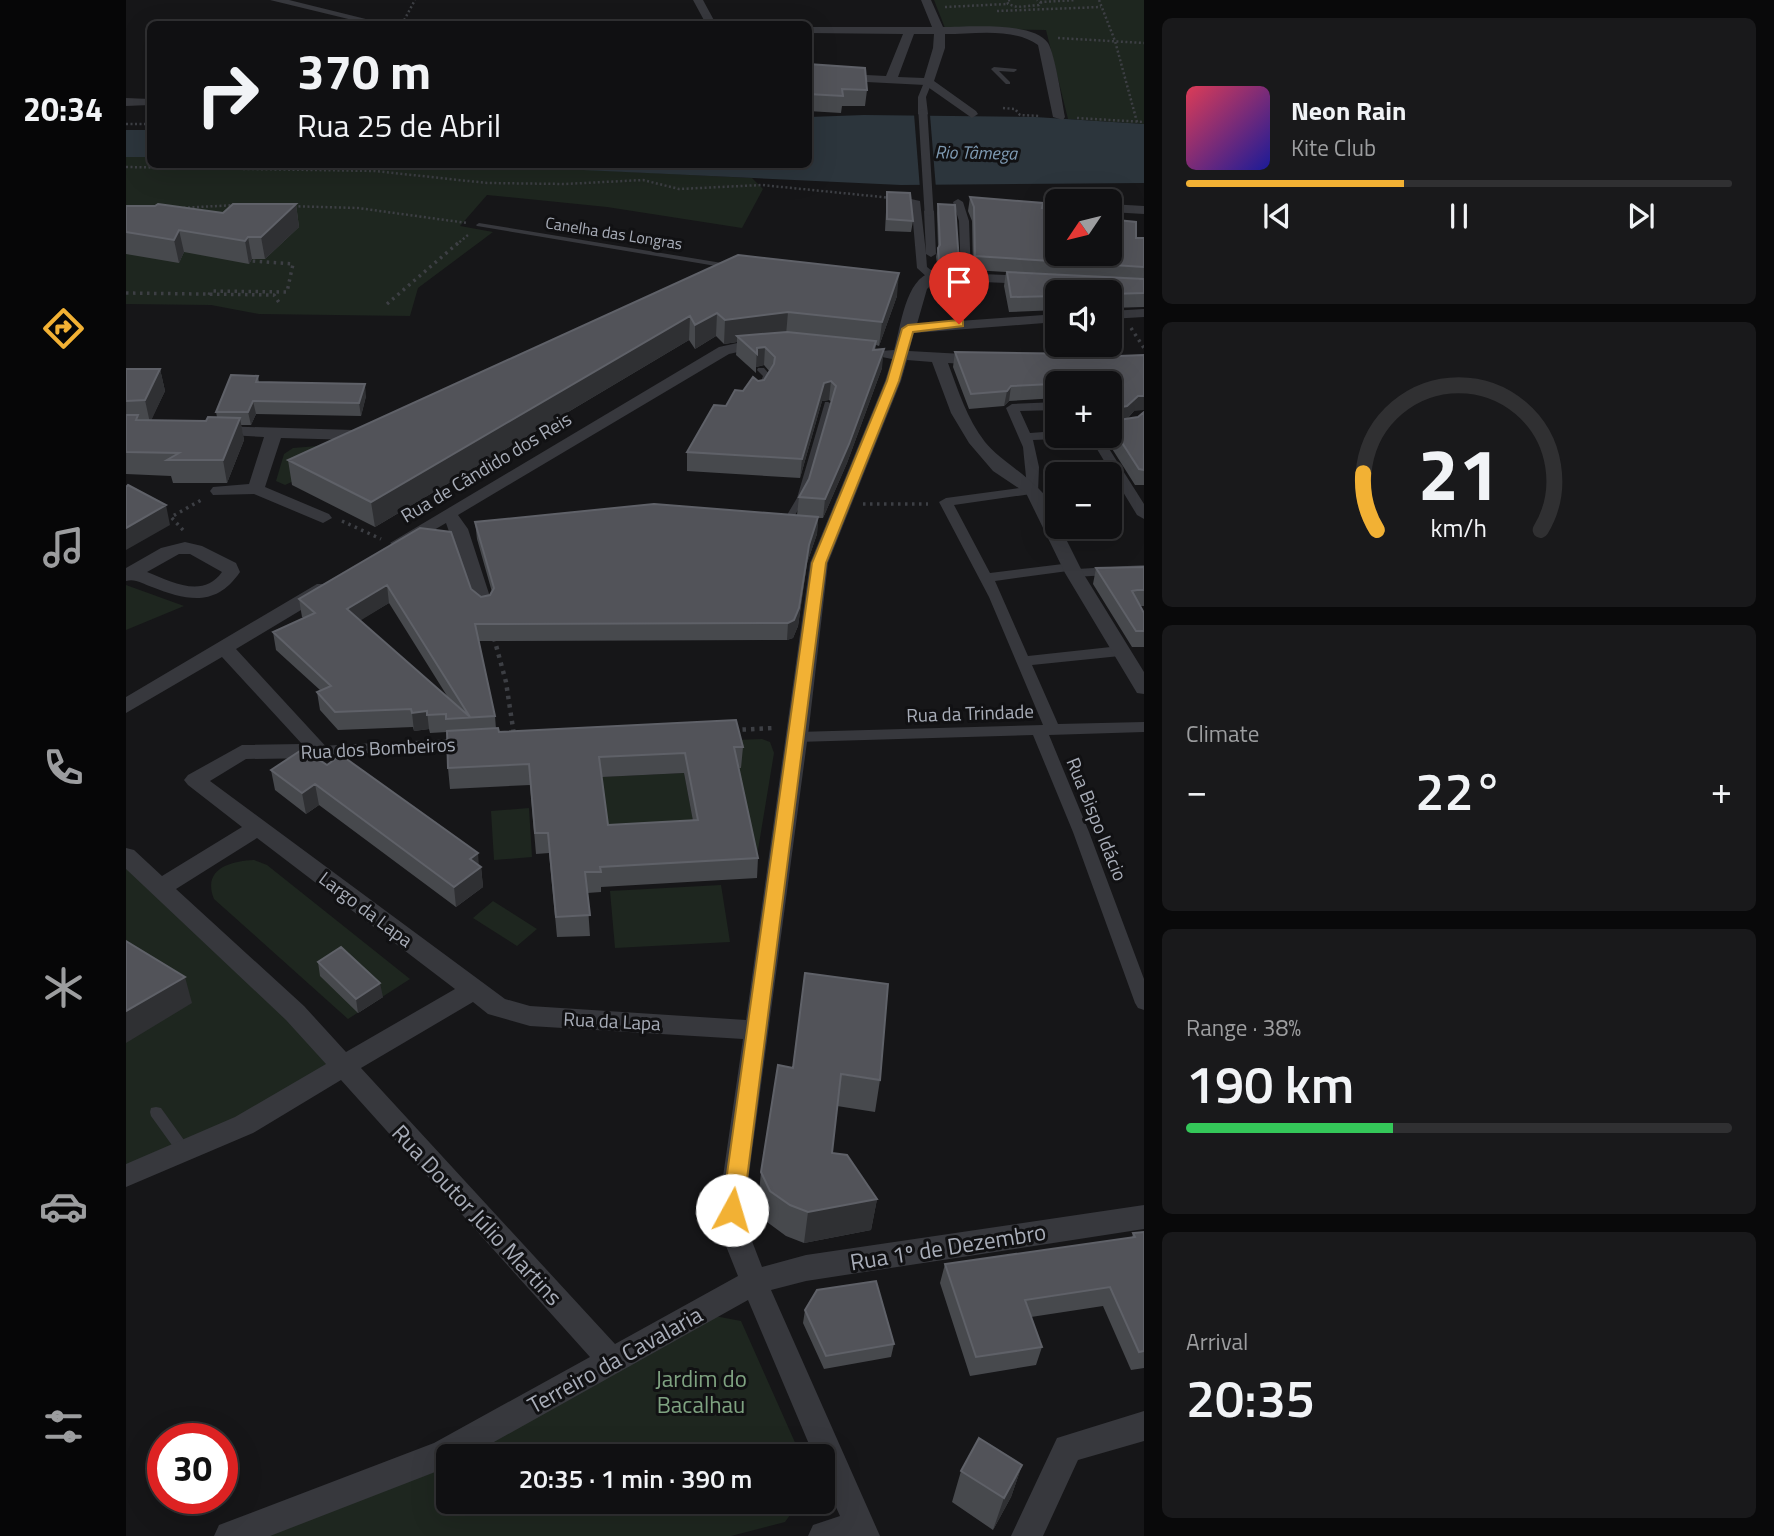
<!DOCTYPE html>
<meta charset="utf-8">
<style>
body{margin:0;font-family:"Titillium Web",sans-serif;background:#19191b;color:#f1f3f6;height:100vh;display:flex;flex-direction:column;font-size:26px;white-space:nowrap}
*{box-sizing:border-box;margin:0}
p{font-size:23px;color:#9c9d9f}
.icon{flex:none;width:38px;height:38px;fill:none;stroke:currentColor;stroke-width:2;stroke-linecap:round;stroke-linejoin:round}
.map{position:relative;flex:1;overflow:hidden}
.drawer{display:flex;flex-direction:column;gap:18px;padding:18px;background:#09090a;width:630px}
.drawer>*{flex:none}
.hud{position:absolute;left:21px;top:21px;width:665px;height:147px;border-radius:10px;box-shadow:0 7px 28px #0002,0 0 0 2px #303032;background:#101012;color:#f1f3f6;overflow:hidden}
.needle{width:46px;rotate:235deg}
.tools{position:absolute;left:919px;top:189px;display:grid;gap:14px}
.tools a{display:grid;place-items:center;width:77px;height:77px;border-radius:10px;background:#101012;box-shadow:0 7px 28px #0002,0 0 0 2px #303032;font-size:35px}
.speed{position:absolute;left:21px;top:1423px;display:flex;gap:14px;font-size:35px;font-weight:700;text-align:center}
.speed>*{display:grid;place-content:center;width:91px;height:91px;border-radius:50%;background:#101012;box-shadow:0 7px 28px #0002,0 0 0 2px #303032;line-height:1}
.speed .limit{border:10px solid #d22;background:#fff;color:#111}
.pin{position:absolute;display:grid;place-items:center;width:60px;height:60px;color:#fff;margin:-72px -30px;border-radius:50% 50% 50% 0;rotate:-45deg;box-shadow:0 0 7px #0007}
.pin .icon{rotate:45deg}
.me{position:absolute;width:77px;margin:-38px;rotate:6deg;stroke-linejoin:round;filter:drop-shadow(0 0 5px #0008)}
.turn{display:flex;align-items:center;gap:24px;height:147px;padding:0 35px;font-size:32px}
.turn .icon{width:91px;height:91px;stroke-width:2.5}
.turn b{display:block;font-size:49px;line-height:60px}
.big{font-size:52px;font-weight:600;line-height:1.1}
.drawer .card{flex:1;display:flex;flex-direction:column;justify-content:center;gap:10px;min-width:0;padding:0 24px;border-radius:10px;background:#19191b}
.drawer .dial{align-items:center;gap:0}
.dial svg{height:182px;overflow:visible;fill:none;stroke:#303032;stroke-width:7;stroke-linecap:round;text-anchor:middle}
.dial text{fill:#f1f3f6;stroke:none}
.song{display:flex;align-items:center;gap:21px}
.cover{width:84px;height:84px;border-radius:10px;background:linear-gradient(135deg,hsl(350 70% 55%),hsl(240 70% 35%))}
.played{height:7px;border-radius:4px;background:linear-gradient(90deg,#f2b134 40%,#303032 40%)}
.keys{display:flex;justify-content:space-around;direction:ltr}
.heat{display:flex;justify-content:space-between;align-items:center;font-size:38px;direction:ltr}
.charge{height:10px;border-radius:5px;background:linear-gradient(90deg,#34c759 38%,#303032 0)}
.trip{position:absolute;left:310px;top:1444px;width:399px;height:70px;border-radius:10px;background:#101012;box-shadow:0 7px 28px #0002,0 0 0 2px #303032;font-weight:600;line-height:70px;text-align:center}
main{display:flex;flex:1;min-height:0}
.tabs{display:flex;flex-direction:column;width:126px;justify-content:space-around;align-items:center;background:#060607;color:#9c9d9f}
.tabs .icon{width:49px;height:49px}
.tabs .on{color:#f2b134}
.tabs b{font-size:32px;color:#f1f3f6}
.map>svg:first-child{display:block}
.green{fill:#1e261f}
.water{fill:#2c353c}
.pier{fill:#161618}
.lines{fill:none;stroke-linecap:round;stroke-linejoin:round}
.path-far2{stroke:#3d3f44;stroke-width:2.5;stroke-dasharray:2 2.5;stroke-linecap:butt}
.path-far1{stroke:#3d3f44;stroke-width:3.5;stroke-dasharray:2.5 4.5;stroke-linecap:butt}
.path{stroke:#3d3f44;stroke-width:4.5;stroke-dasharray:3.5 5;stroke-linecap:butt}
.service{fill:#37383d;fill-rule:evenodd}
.pedestrian{fill:#37383d;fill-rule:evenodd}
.minor{fill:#37383d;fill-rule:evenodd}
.pedestrian-bridge{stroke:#37383d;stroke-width:9}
.wall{fill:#47494d;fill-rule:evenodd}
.shaded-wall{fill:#2f3033}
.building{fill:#525359;stroke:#5f6168;stroke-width:2;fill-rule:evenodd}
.route{fill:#f2b134;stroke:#9d7322;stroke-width:2}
.labels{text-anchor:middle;stroke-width:6;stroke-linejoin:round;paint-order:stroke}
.far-street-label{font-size:16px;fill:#a8adb8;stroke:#111113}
.far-water-label{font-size:18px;font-style:italic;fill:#7f9bb3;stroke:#111113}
.street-label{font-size:19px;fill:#a8adb8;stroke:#111113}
.near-street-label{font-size:23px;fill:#a8adb8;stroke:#111113}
.near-park-label{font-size:23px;fill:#7fa381;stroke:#111113}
</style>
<main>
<nav class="tabs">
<b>20:34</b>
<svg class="icon on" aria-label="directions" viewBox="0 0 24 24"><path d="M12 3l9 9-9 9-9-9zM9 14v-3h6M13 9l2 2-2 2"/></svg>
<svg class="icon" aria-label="music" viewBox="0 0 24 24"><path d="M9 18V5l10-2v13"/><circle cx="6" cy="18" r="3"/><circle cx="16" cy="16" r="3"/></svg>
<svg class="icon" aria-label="phone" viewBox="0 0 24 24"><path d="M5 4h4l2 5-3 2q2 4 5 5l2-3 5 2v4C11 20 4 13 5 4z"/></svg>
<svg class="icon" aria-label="climate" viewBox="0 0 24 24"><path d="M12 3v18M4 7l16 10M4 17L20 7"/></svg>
<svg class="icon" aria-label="car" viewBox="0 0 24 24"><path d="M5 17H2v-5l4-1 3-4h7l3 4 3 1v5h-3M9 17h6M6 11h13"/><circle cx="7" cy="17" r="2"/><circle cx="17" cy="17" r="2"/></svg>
<svg class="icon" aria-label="filters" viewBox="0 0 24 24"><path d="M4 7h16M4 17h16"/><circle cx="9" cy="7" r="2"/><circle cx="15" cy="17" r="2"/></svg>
</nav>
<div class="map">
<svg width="1018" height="1536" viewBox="0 0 1018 1536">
<rect width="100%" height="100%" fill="#161618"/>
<!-- green -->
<path class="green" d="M808 0H1018V124L942 119 920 30 819 28Z
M0 157H24V164H349L626 178 637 189 616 228 481 207 361 195 334 226 367 232 292 288 284 316 133 314 85 305 0 304Z
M241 442 246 445 159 485 150 481 158 454 167 448Z
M0 585 58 606 0 630Z
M636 739 644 742 648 753 629 868 607 768 615 767 609 740Z
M558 773 571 841 483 846 474 777Z
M403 808 406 857 368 860 365 811Z
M128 860 141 865 284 979 222 1019 88 899C76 869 104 861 128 860Z
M0 864 217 1069 0 1176Z
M595 885 604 942 489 948 484 891Z
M367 901 411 929 391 946 347 918Z
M578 1314 615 1321 675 1456H334Z
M322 1461V1502H673L659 1522 605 1536H134Z"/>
<!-- water -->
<path class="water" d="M738 115 909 117 1018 124V183L775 185 349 165 682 164 683 117Z
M0 130H24V157H0Z"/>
<!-- pier -->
<path class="pier" d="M788 114 804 115 810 189H794Z"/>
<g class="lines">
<!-- path-far2 -->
<path class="path-far2" d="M884 0 881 1 882 4 891 7 913 5 915 3 911 0
M973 0 989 41 1011 122
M914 2 950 0
M819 7 881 4
M871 11 975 7
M276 24 289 0
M932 38 1018 43
M877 108 889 109 894 115 914 116
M951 118 1018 122
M0 124H24
M0 167 249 171 361 183 439 184 517 180 553 189 636 185 766 198
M123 205 232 208 341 223
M911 206H931
M53 208 111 205
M330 245 342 235"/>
<!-- path-far1 -->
<path class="path-far1" d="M0 293 148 295 154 304
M83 295 85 291 161 292 167 264 125 261
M261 304 332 243
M1005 328 1018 348
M737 504H802
M216 521 255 539
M57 530 45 517 77 499"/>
<!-- path -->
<path class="path" d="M368 638 380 682 388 735
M608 730 648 728"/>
<!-- service -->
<path class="service" d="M868 67 890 69 891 70 888 72 873 71 884 82V84H880L865 69Z
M353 223 602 264 606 266 602 268 351 226 350 225Z
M632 368H638L645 376 640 389H637L633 387 637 376 631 370Z
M699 402H702L706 404 679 498 668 517H662L661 515 671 498Z
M30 1107 35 1108 63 1147 65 1151 63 1155 58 1157 53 1155 25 1116 24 1112 25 1108Z"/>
<!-- pedestrian -->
<path class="pedestrian" d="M799 80 806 82 800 97 802 114 797 117 792 114V97Z
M785 199 794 201 800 253 798 211 803 208 808 211 810 254 805 257 800 254 801 267 810 274V278H802L791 268Z
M832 199 837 202 843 221 845 277 840 280 835 277 833 221 827 202Z
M931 402V410L894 411 904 433 931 431V436H937L931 439 907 440 913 467 912 493 828 505 864 573 945 563 950 564 951 569 1018 565V573L948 577 943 576 942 571 869 581 902 656 994 646 1001 651 994 656 906 665 932 724 1018 722V732L923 735 963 832 1018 979V1010L1012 1008 1009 1003 947 832 907 735 671 742 663 737 671 732 917 725 863 597 813 502 820 498 901 487 897 447 880 408 886 404Z
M963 436H975L1018 504V519L1011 515Z
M341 738 349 743 346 747 194 756 186 751 194 746Z"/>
<!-- minor -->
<path class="minor" d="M144 0H163L260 24H243Z
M567 0H577L590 24H580Z
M795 0H805L817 27C841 27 907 21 922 43 929 54 936 101 939 117L937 120 927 117 912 45C887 27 848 34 819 34V48L808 81 850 111 852 114 846 118 799 85 682 79V72L760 76 777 34 682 33V27H806ZM788 34H808L807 48 798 78 772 77Z
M0 98 24 99V105L0 106Z
M984 204 1018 206V214L984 212Z
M806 272 905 276 912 280 905 284 810 280 801 289 791 324 931 314V322L788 333 783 351 855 355 863 360 855 365 822 363C832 390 841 419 859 442 881 469 931 488 931 527H934L957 573 1018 672V694L1011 693 939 573 900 493 867 471 843 443 825 413 806 362 781 360 775 381 702 563 683 727 620 1197 624 1236 636 1267 680 1255 1018 1205V1229L680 1281 645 1290 754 1536H682L687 1525 714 1516 696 1476V1456H688L622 1300 343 1456H322V1467L144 1536H88L93 1525 308 1443 464 1357 215 1080 127 1133 0 1187V1164L109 1117 200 1064 160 1020 0 869V848L8 850 36 876 116 827 62 785 58 780 62 775 116 745 176 744 96 657 0 713V697L191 584H205L207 588 205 592 110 649 204 751 201 756 194 758 120 759 84 781 379 999 404 1006 620 1020 684 563 759 381 766 359 756 357 753 354 756 351 768 350C775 327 779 279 806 272ZM131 838 329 989 220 1052 178 1006 50 889ZM347 1002 362 1014 404 1026 617 1039 594 1197 596 1236 612 1276 489 1344 235 1068Z
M1018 309V317L984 319V311Z
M639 337 644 339 647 342 644 345 603 354 332 515 342 529 367 606 365 610 358 612 349 606 320 523 279 547 273 548 264 543 593 347Z
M90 426 228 430 243 427 251 432 249 435 228 440 155 438 139 487 203 514 206 518 197 523 128 494 87 495 84 491 87 487 123 484 138 437 84 434 82 431Z
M59 542 76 546 110 563 114 572C90 607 62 601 26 587 17 584 9 578 0 581V568L35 548ZM53 554H64L96 572C77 599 46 582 21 572Z
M1018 1411V1441L952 1460 917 1536H885L931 1438Z"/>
<!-- pedestrian-bridge -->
<path class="pedestrian-bridge" d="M797 114 803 211"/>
</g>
<!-- wall -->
<path class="wall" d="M682 64 741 90 739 106H716L715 113 682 111Z
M761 192 787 221 785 232 759 231Z
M844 197 916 208 1010 238H1018V307L984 308V292H931V310L883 312 878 286 880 272 847 270 846 221 842 211Z
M170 204 173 227 139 259H126L123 264 58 252 53 263 0 254V206L97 213Z
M812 204 833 262 832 271 812 270 810 257 812 247 811 213Z
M612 255 771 296 753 346 750 345 749 350 756 368 721 463 697 518H692L691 534 681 563 672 626 667 638 661 640 353 641 369 716 370 729 373 732 617 747 615 768H613L632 858 631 878 475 887V892L461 893 464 936 431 937 423 853 410 854 404 785 324 789 322 768 321 732 304 733 303 729 288 731 287 727 212 730 194 710 191 692 194 690 150 650 147 632 178 618 176 617 173 599 294 528 345 589 355 597 364 595 366 592 351 539 349 522 671 515 673 497 683 479 706 402 703 400 696 401 674 478 561 471V452L600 406 617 391 632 381 638 380 644 372 638 365 630 367V373L610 355 611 342 598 344 590 336 569 349 563 340 249 527 166 485 162 460ZM263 603 323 699 234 620ZM558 773 567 821 482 825 476 777Z
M829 352 967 357 1008 411 1001 419 1012 417 1018 412V485H1009L978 436H984V383H931V398L883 401 878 406 843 409 827 367Z
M0 369H34L39 391 25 420 80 421 91 417 90 412 132 376 133 382 240 396 235 416 130 414 125 425H115L118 440 101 483H47L45 476 0 474Z
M1018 567V606H1014L1018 613V647H1006L967 584 970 568Z
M177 749 355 867 357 887 330 907 193 805 180 814 149 790 145 770Z
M192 962 257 997 232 1013 194 976Z
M667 1068 754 1080 749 1112 711 1106 706 1153 751 1199 745 1230 678 1243 660 1236 641 1222 632 1203 635 1172Z
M1018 1232V1368L1005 1370 977 1306 905 1317 916 1347 910 1365 844 1376 814 1283 819 1264 1006 1238 1007 1233Z
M679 1310 768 1344 765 1357 698 1369 677 1323Z
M896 1465 885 1497 867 1530 826 1502 835 1471Z"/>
<!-- shaded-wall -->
<path class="shaded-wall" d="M170 204 173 227 139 259 135 237Z
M53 230 58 252 53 263 48 240Z
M122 237 126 259 123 264 119 241Z
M773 273 771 296 753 346 756 322Z
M662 312 660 335 611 336V342L598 344 599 320Z
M591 313 590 336 569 349V325Z
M564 316 563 340 249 527 245 502Z
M639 347 638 365 630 367 631 348Z
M758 349 756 368 721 463 697 518 699 499Z
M34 369 39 391 24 423 19 400Z
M705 381 703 400 696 401 674 478 676 459 698 383Z
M239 384 240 396 235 416 233 403Z
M885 386 883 401 878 406 881 391Z
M1012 396H1018V410L1008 411 998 422 984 424 985 409Z
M127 401 130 414 125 425 122 412Z
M114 418 118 440 101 483 97 460Z
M40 505 44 525 0 550V528Z
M692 517 691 534 681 563 672 626 667 638 661 640 662 623 683 545Z
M261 585 263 603 224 627 221 609Z
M301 711 303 729 288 731 286 713Z
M189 784 193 805 180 814 176 793Z
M352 853 353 868 355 867 357 887 330 907 328 887 344 859Z
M59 977 66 1003 0 1043V1011Z
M254 983 257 997 232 1013 230 999Z
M751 1199 745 1230 678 1243 682 1212Z
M896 1465 885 1497 867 1530 878 1498Z"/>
<!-- building -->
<path class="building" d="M682 64 739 68 741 90 716 89 717 96 682 94Z
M761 192 784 193 787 221 761 219Z
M844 197 917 203 916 208 931 209V254H984V215L991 220 1010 222V238H1018V267L849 256 848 207Z
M32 204 97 213 107 204H170L135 237H122L119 241 53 230 48 240 0 232V206H29Z
M812 204 829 205 833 262 813 261 812 248 814 245Z
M612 255 773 273 756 322 662 312 599 320 591 313 569 325 564 316 245 502 162 460Z
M881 272 1018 279V293L984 294V292H931V296L885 297Z
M661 332 750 341 747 350 758 349 723 444 699 499 673 497 683 479 710 386 705 381 698 383 676 459 561 452 588 405 600 406 609 390 617 391 627 377 632 381 638 380 648 364 649 357 639 347 631 348V354L611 336Z
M829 352 965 354 967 357 1018 355V396H1012L1001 406 985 409 986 421 1012 417 1018 412V470L1013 469 984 424V383H947L885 386 881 391 845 394Z
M0 369H34L19 400 0 401Z
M105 375 132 376 130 382 239 384 233 403 127 401 122 412H90Z
M0 415H12L10 420 80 421 82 417 114 418 97 460H41L53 453 0 452Z
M2 485 40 505 0 528V487Z
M528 504 692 517 683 545 673 608 668 620 662 623 349 624 369 716 320 719V714L301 715V711L286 713 285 709 209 712 191 692 205 686 147 632 189 613 173 599 294 528 325 532 345 589 355 597 364 595 368 588 349 522ZM261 585 344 717 221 609Z
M1018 567V590H1011L1006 591 1018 613V631H1010L970 568Z
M610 720 617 747H608L632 858 474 867 475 872H459L464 915 430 917 422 833H409L403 764 322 768 321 731 372 728 373 732ZM559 753 572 820 482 825 473 757Z
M177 749 201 765 215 755 352 853 344 859 355 867 328 887 189 784 176 793 145 770Z
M0 941 59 977 0 1011Z
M215 947 254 983 230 999 192 962Z
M679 973 762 984 754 1080 715 1074 706 1153 721 1155 751 1199 682 1212 664 1205 644 1191 635 1172 652 1065 667 1068Z
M1018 1232V1351L1013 1352 984 1287 899 1300 916 1347 850 1357 819 1264 1009 1237 1007 1233Z
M750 1281 768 1344 700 1356 679 1310 691 1290Z
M853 1438 896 1465 878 1498 835 1471Z"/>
<!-- route -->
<path class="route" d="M833 320 837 321V326L787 332 773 381 700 563 617 1210 614 1216 606 1219 599 1216 596 1210 686 563 761 381 776 329 782 325Z"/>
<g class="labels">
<!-- far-street labels -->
<g class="far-street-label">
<text transform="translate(488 233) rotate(9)" y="6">Canelha das Longras</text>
</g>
<!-- far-water labels -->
<g class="far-water-label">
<text transform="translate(850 153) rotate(1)" y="6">Rio Tâmega</text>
</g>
<!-- street labels -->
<g class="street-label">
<text transform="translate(360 467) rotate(-31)" y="7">Rua de Cândido dos Reis</text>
<text transform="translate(844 713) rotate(-2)" y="7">Rua da Trindade</text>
<text transform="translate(252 748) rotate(-3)" y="7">Rua dos Bombeiros</text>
<text transform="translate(971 819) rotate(68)" y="7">Rua Bispo Idácio</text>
<text transform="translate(240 909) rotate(37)" y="7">Largo da Lapa</text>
<text transform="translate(486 1021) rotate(3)" y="7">Rua da Lapa</text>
</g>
<!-- near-street labels -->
<g class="near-street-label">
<text transform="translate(351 1215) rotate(47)" y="8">Rua Doutor Júlio Martins</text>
<text transform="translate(822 1247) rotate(-9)" y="8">Rua 1º de Dezembro</text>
<text transform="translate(489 1360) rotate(-29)" y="8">Terreiro da Cavalaria</text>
</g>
<!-- near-park labels -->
<g class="near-park-label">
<text x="575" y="1387">Jardim do<tspan x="575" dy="26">Bacalhau</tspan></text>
</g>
</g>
</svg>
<div class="tools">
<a><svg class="needle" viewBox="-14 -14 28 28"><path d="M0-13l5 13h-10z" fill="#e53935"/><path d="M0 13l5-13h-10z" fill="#9c9d9f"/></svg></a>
<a><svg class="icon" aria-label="sound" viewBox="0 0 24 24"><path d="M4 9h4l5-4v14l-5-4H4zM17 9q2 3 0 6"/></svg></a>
<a>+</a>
<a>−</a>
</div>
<div class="speed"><div class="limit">30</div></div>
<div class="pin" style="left:833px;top:324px;background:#d93025"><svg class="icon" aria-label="arrive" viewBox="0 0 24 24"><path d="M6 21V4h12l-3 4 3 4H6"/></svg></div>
<svg class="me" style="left:606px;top:1210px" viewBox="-20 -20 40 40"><circle r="19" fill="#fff"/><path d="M0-13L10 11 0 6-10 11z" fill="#f2b134"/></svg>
<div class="trip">20:35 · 1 min · 390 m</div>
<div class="hud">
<div class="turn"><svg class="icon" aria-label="right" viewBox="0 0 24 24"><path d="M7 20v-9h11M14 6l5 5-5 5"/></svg><div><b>370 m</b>Rua 25 de Abril</div></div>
</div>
</div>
<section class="drawer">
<div class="card">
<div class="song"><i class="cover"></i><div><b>Neon Rain</b><p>Kite Club</p></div></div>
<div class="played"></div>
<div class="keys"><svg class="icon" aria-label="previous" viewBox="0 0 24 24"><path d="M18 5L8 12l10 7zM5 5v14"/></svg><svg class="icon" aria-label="pause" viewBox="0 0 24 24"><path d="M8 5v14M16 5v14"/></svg><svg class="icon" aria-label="next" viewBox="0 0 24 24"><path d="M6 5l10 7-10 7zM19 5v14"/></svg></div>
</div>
<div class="card dial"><svg viewBox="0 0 100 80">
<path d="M14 69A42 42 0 1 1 86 69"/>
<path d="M14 69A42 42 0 0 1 8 44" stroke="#f2b134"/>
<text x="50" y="56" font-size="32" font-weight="700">21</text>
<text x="50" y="72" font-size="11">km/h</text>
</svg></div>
<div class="card"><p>Climate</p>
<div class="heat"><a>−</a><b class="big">22°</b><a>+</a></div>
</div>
<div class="card"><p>Range · 38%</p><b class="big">190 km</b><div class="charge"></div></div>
<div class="card"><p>Arrival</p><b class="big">20:35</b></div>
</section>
</main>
